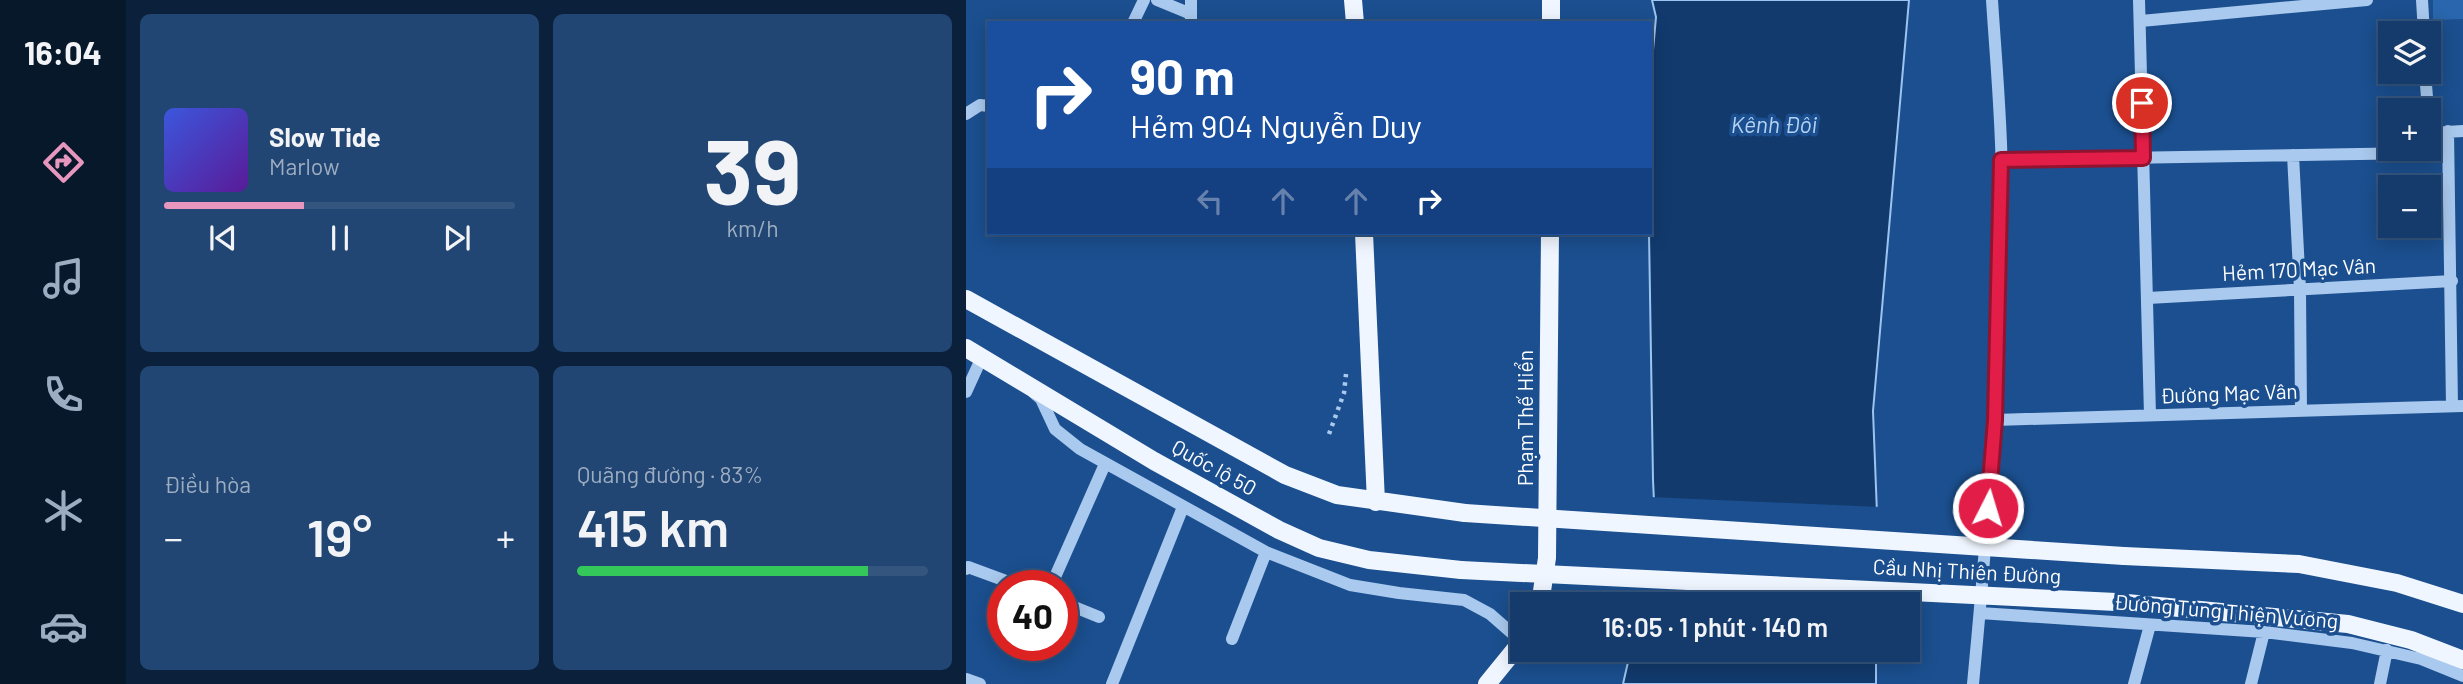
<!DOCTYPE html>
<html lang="vi">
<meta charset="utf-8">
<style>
body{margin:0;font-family:Barlow,sans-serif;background:#214673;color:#f1f3f6;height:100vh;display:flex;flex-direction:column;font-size:26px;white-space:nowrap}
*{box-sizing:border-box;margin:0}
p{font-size:23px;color:#9dadc1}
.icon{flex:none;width:38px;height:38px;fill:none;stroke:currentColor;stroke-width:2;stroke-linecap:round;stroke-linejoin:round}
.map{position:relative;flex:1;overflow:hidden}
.drawer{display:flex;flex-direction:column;gap:14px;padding:14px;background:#0b203b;width:840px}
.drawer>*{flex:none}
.top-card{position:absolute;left:21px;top:21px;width:665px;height:214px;border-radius:0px;box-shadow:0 4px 18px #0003,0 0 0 2px #33557e;background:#1a4fa0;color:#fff;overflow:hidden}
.fabs{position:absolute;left:1412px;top:21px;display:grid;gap:14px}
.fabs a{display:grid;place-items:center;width:63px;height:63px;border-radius:0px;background:#143b6b;box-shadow:0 4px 18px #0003,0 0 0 2px #33557e;font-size:35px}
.speed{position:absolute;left:21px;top:570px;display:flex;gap:14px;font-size:35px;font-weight:700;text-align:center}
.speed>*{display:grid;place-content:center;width:91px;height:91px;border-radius:50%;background:#143b6b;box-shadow:0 4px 18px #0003,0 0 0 2px #33557e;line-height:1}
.speed .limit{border:10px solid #d22;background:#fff;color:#111}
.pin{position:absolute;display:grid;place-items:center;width:60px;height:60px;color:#fff;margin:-30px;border:4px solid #fff;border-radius:50%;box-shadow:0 2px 7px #0007}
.me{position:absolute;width:77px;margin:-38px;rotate:5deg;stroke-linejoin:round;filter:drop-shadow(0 0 5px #0008)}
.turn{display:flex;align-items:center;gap:24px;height:147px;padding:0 28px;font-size:32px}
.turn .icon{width:91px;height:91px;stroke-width:2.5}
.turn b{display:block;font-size:49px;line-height:60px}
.lanes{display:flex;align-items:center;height:66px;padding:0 28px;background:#0003;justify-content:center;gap:35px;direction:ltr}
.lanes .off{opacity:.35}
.big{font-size:52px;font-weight:600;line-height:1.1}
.drawer .tile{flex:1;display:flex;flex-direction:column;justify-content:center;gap:10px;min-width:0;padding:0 24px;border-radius:10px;background:#214673}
.drawer .dial{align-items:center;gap:0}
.dial b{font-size:91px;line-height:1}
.song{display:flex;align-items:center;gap:21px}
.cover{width:84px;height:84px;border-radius:10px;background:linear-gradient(135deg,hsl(230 70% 55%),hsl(270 70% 35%))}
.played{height:7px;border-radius:4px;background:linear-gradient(90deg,#e797bd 40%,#33557e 40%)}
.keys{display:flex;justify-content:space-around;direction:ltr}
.heat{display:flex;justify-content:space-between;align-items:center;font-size:38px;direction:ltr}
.charge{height:10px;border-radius:5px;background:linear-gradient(90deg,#34c759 83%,#33557e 0)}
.drawer .tiles{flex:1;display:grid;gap:14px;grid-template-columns:repeat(2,1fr)}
.trip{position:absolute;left:544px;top:592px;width:410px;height:70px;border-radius:0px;background:#143b6b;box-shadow:0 4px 18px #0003,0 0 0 2px #33557e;font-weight:600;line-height:70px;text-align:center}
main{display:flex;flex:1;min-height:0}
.menu{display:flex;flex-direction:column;width:126px;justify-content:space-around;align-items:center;background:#08182b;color:#9dadc1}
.menu .icon{width:49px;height:49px}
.menu .current{color:#e797bd}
.menu b{font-size:32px;color:#f1f3f6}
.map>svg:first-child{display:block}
.water{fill:#123a6d;stroke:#9cc4f0;stroke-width:2}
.pier{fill:#1b4f8f}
.building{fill:#2a66ad}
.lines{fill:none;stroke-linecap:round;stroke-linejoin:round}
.path{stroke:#a9c9ee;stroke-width:4.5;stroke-dasharray:3.5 5;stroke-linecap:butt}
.minor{stroke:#a9c9ee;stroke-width:12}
.major{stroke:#f0f6ff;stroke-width:18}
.major-bridge{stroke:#f0f6ff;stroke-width:18}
.route-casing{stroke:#92132f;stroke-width:18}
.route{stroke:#e11d48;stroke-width:12}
.labels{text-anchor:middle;stroke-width:7;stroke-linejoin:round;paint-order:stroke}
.street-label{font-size:21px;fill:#fff;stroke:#1b4f8f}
.water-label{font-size:23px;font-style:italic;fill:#b5d3f5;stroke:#1b4f8f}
</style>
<main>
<nav class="menu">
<b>16:04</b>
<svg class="icon current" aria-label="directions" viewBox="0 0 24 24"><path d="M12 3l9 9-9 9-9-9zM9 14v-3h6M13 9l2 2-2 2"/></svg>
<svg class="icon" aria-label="music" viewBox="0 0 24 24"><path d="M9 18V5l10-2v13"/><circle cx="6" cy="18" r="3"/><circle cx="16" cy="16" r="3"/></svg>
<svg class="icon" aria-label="phone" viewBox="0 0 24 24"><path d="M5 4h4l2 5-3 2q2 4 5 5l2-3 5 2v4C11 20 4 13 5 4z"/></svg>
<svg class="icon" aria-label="climate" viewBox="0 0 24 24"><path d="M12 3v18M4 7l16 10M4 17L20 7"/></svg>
<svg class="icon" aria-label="car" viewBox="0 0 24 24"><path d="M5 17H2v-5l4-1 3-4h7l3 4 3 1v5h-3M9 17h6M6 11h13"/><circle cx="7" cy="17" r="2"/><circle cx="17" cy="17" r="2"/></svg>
</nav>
<section class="drawer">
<div class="tiles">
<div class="tile">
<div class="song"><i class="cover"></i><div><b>Slow Tide</b><p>Marlow</p></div></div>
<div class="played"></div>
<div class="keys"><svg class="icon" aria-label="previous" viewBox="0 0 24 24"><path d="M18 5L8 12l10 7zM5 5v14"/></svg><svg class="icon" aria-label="pause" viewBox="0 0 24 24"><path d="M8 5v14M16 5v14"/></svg><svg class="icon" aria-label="next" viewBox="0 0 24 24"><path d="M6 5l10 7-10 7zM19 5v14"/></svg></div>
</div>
<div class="tile dial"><b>39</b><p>km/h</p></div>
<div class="tile"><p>Điều hòa</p>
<div class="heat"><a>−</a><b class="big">19°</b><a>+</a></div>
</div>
<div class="tile"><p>Quãng đường · 83%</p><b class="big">415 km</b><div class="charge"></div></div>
</div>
</section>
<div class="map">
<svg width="1497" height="684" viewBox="0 0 1497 684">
<rect width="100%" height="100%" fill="#1b4f8f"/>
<!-- water -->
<path class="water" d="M686 0H943L907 411 913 565 918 604H679L691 565 687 480 683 233 684 84 690 17Z
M665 649H910V684H657Z"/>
<!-- pier -->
<path class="pier" d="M684 497 914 507 916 564 921 604H801L677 598 687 565Z"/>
<!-- building -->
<path class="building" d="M1467 0H1497V19L1467 20Z"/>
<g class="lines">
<!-- path -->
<path class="path" d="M363 434 378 393 380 374"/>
<!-- minor -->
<path class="minor" d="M191 0 225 14
M225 0V23
M1173 0 1184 415
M1456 0 1458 33
M1175 21 1401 0
M167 23 178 0
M1459 72 1462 110
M0 114 14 105 23 106
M1482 131 1486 406
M1463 133 1497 131
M1327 155 1334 290 1335 411
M1035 160 1452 153 1455 149
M1182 298 1486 281
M0 392 16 357
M68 393 75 399 89 429 114 449 300 552 384 585 433 593 498 600 524 614 556 642
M1029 420 1497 406
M0 569 2 567 54 586
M85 586 139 464
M96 602 133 617
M1014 613 1298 632 1386 643 1455 659 1497 676
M266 639 300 552
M0 679 14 684
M146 684 217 507
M1007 684C1023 518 1035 352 1036 186 1036 124 1030 62 1026 0
M1168 684 1184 625
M1285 684 1298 632
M1414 684 1421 650"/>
<!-- major -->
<path class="major" d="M387 0 389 23
M585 23V0
M398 233 410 502
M0 299 319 475 371 495 499 513
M0 348 188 461 313 530 353 548 403 560 495 570
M1158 556 1333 564 1431 583 1497 604
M1150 602 1382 624 1445 640 1497 660
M574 604 581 558 584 233
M521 684 556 641"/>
<!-- major-bridge -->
<path class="major-bridge" d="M499 513 1158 556
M495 570 1150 602"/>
</g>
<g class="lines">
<defs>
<path id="route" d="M1022 508 1029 420 1035 160 1177 158 1176 103"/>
</defs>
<!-- route casing -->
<use href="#route" class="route-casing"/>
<!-- route -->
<use href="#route" class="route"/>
</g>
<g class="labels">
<!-- street labels -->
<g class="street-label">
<text transform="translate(1333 270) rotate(-3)" y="7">Hẻm 170 Mạc Vân</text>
<text transform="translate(1263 394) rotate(-2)" y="7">Đường Mạc Vân</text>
<text transform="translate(560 418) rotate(-90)" y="7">Phạm Thế Hiển</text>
<text transform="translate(248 468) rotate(29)" y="7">Quốc lộ 50</text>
<text transform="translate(1001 572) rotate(3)" y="7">Cầu Nhị Thiên Đường</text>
<text transform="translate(1260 612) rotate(5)" y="7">Đường Tùng Thiện Vương</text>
</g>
<!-- water labels -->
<g class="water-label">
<text x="808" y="133">Kênh Đôi</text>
</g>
</g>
</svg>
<div class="fabs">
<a><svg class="icon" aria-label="layers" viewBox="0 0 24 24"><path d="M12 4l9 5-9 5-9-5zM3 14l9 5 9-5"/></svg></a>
<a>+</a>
<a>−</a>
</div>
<div class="speed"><div class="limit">40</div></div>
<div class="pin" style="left:1176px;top:103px;background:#d93025"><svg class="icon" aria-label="arrive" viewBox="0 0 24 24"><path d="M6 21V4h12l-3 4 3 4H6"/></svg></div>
<svg class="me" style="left:1022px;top:508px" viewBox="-20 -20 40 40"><circle r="17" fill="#e11d48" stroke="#fff" stroke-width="3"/><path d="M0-11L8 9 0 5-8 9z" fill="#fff"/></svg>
<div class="trip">16:05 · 1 phút · 140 m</div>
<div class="top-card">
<div class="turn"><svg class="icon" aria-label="right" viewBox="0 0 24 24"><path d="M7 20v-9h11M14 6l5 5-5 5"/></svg><div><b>90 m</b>Hẻm 904 Nguyễn Duy</div></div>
<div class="lanes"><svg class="icon off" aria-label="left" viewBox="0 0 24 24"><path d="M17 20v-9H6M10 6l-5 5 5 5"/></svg><svg class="icon off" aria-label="ahead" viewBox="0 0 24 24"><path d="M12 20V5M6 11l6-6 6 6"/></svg><svg class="icon off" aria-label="ahead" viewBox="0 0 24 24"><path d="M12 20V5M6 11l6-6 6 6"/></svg><svg class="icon" aria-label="right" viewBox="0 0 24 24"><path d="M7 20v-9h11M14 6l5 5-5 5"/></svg></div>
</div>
</div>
</main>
